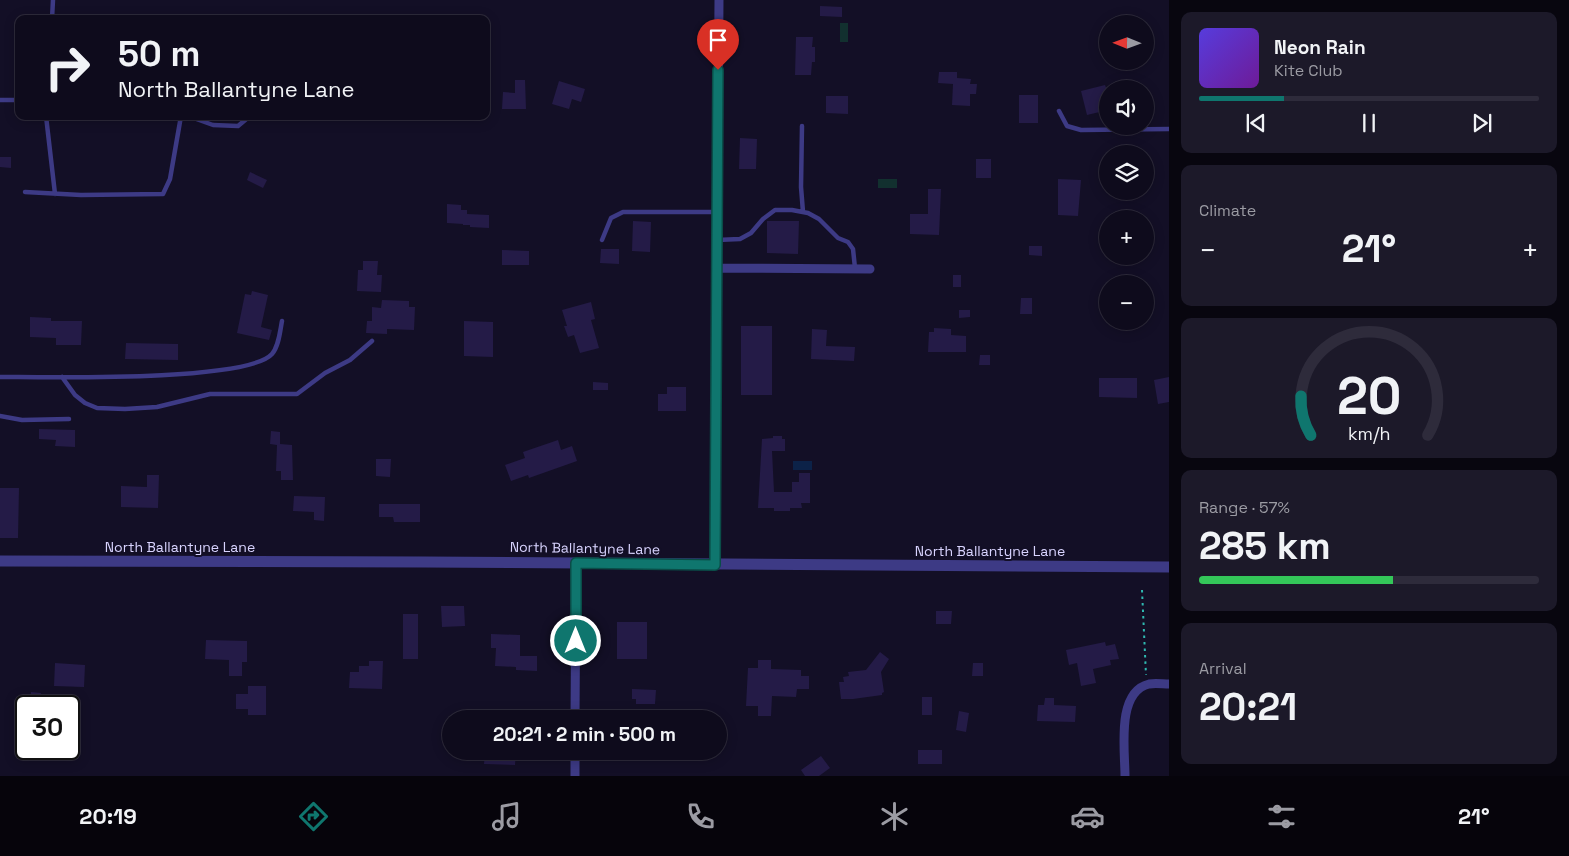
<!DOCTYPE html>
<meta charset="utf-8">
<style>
body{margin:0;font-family:"Space Grotesk",sans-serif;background:#1c1929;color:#f1f3f6;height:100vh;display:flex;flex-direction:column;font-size:19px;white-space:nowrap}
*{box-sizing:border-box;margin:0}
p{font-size:16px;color:#9b9ba3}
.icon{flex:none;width:28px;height:28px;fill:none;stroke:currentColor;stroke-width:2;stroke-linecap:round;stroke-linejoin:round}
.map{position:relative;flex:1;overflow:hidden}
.details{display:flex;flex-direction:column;gap:12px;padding:12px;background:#08060f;width:400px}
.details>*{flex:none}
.hud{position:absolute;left:15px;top:15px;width:475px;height:105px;border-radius:10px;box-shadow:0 2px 12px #0003,0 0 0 1px #2e2b3b;background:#0e0b1c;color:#f1f3f6;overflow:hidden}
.needle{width:32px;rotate:271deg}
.controls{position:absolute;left:1099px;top:15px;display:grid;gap:10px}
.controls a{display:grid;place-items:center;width:55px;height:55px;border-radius:50%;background:#0e0b1c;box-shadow:0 2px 12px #0003,0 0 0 1px #2e2b3b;font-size:25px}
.speed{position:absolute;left:15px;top:695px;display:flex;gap:10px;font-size:25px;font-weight:700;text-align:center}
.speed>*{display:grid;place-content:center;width:65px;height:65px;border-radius:50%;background:#0e0b1c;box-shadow:0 2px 12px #0003,0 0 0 1px #2e2b3b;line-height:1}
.speed .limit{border:2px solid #111;border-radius:8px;background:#fff;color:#111}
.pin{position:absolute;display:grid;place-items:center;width:42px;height:42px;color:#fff;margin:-51px -21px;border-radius:50% 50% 50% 0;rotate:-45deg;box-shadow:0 0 5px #0007}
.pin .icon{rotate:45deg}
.me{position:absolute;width:55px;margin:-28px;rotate:0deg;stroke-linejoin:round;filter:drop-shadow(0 0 4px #0008)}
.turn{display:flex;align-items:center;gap:18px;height:105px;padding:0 20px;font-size:22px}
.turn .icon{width:65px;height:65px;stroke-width:2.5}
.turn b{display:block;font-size:35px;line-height:42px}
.big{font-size:38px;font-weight:700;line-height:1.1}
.details .card{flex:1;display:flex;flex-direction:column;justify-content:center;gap:8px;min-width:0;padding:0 18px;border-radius:10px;background:#1c1929}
.details .dial{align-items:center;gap:0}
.dial svg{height:130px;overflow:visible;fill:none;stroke:#2e2b3b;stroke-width:7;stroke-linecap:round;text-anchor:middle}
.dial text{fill:#f1f3f6;stroke:none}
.song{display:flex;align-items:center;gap:15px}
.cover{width:60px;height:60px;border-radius:8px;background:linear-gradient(135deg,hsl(250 70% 55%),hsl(280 70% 35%))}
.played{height:5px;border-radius:2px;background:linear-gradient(90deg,#0f766e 25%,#2e2b3b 25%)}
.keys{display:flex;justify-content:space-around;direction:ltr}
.heat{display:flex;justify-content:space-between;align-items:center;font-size:28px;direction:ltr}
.charge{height:8px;border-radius:4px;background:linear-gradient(90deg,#34c759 57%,#2e2b3b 0)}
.trip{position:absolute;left:442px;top:710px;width:285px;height:50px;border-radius:25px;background:#0e0b1c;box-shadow:0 2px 12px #0003,0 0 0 1px #2e2b3b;font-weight:700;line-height:50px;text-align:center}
.dock{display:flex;height:80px;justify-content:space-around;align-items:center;background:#06040b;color:#9b9ba3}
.dock .icon{width:35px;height:35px}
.dock .selected{color:#0f766e}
.dock b{font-size:22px;color:#f1f3f6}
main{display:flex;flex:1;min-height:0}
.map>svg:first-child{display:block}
.green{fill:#12302f}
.water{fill:#0c2248}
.building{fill:#241b47}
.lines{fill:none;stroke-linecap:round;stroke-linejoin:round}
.path{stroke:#2fb8b0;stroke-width:2;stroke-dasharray:2.5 4;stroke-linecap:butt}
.service{stroke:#3d3a85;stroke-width:4.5}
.minor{stroke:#3d3a85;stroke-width:9}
.tertiary{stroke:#3d3a85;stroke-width:11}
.route-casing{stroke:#0a4d48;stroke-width:12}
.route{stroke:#0f766e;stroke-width:9}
.labels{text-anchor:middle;stroke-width:4;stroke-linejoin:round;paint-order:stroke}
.street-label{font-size:14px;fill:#d9d4ff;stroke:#130f26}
</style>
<main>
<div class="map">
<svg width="1169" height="776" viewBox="0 0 1169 776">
<rect width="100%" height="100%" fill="#130f26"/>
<!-- green -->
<path class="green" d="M840 23H848V42H840Z
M878 179H897V188H878Z"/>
<!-- water -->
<path class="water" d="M793 461H812V470H793Z"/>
<!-- building -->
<path class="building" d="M820 6 842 7V17L820 16Z
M796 37H813L812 47H815V62H812L811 75H795Z
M939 72H957V78L971 79 970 84H977L976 94H970V106L952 105 953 84 938 83Z
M515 80H525L526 109H502L503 92 515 93Z
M559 81 585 89 581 102 572 99 569 109 552 104Z
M1105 85 1108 93V110L1087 115 1081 91Z
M1019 95H1038V123H1019Z
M826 96H848V114L826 113Z
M740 138 757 139 756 169H739Z
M0 157H11V168L0 167Z
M976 159H991V178H976Z
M250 172 267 180 263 188 247 180Z
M1058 179 1081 180 1078 216 1058 215Z
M928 189H941L939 235 910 234V214H928Z
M447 204 461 205V210H467V214L489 215V228L470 227V225H463V224L447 223Z
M633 221 651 222 650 252 632 251Z
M767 221H799L798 254 767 253Z
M1029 246H1042V256L1029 255Z
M601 249H619V264L600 263Z
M502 250 529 251V265H502Z
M363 261H378L377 275H382L381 292 357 291 358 270H363Z
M953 275H961V287H953Z
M252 291 268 295 261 327 272 330 269 340 237 333 245 294 251 295Z
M1021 298H1032V314H1020Z
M382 300 409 301V307H415L414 330 387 329V334L366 333 367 321H372V307L381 308Z
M591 302 595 319 591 320 599 348 580 353 574 335 568 337 564 326H567L562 310Z
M959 310H970V317L959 318Z
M30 317 51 318V321H82L81 345H56V338L30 337Z
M464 321 493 322V357L464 356Z
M741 326H772V395H741Z
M934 328 951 329V335L966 336V352H928L929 332H934Z
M812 329 827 330 826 346 855 347 854 361 811 359Z
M126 343 178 344V360L125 359Z
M980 355H990V365H979Z
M1169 377V402L1158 404 1154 380Z
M1099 378H1137V398L1099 397Z
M593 382 608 383V390H593Z
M667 387H686V411H658V394H667Z
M39 429 75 430V447L55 446 56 440 39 439Z
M271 431 280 432V444L292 445 293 480H281V471H276L277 445 270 444Z
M773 436H782V439H785V451H772L774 492H792V482H799V473H810V503H801L802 508H790V511H774V508H758L762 439 773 438Z
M558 440 561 450 572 446 577 461 529 478 528 475 511 481 505 465 525 458 523 452Z
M376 459H391L390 477 376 476Z
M147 475H159L158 508 121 507V486L147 487Z
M0 488H19L18 538H0Z
M294 496 325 497 324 521 314 520V512L293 511Z
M379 504H420V522H394L393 517H379Z
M441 606H464L465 626 442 627Z
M936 611H952L951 624H936Z
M403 614H418V659H403Z
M617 622H647V659H617Z
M491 634 520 635V656H537V671L516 670V667L495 666 496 648H491Z
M206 640 247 641V662H242V676H229V660L205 659Z
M1105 642 1106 646 1115 644 1119 659 1110 660 1111 665 1093 669 1096 683 1081 686 1077 663 1069 665 1066 650Z
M880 652 889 659 881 672 884 692 882 693V695L853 699H841L839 682H844L843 677 849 676 848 672 866 670Z
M758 660H771V669L801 670V676H809V689H797L796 697 772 696 771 716H758V706H746L748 668H758Z
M369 661H383L382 689 349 688 350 672H359V666H369Z
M55 663 85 665 84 687 54 686Z
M973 663H983V676H972Z
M248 686H266V715H248V709H236V694H248Z
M632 689 656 690 655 704H636V699H632Z
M31 692 41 693 39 706H30Z
M922 697H932V715H922Z
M1045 698H1054V705L1076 706 1075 722 1037 721 1038 705H1044Z
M959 711 969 713 966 732 956 730Z
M918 750H942V764H918Z
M485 751H516L515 765 484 764Z
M821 756 830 768 819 776H805L801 770Z"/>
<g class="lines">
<!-- path -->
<path class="path" d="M1142 590 1146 675"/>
<!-- service -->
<path class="service" d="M52 19 53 0
M0 100H19
M1059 111 1067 126 1081 130 1169 129
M46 116 55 194
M188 116 213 125 238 126 250 116
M802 126 801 187 803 212
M25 192 81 195 163 194 170 179 181 116
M602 240 611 218 623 212H718
M717 240 740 239 751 233 763 219 775 210H792L808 213 819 219 838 238 848 242 853 249 855 268
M0 377C44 377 247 382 272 354 279 346 280 331 282 321
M62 377 75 395 85 403 97 408 125 409 157 407 210 394H297L325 373 350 360 372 341
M0 416 22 420 69 419"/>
<!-- minor -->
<path class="minor" d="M717 268 870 269
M715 565 719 0
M575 719 576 563
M575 776V751
M1125 776C1125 750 1116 692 1149 684 1155 683 1163 684 1169 684"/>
<!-- tertiary -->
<path class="tertiary" d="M0 561 425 562 1169 567"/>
</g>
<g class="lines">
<defs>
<path id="route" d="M576 641V563L715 565 718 70"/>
</defs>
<!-- route casing -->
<use href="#route" class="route-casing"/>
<!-- route -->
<use href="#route" class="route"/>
</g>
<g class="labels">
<!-- street labels -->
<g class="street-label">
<text x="180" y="552">North Ballantyne Lane</text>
<text transform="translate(585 548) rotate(1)" y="5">North Ballantyne Lane</text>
<text x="990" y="556">North Ballantyne Lane</text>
</g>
</g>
</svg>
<div class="controls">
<a><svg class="needle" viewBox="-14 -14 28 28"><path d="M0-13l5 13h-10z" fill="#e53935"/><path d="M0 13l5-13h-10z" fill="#9b9ba3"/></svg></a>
<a><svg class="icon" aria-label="sound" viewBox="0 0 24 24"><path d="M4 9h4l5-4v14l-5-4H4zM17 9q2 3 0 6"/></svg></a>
<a><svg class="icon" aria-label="layers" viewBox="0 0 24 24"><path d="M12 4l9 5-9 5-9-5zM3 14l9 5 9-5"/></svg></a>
<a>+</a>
<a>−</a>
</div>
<div class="speed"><div class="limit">30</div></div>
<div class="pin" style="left:718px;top:70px;background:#d93025"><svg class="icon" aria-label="arrive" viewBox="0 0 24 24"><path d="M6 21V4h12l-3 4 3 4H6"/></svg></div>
<svg class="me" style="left:576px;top:641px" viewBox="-20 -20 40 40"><circle r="17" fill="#0f766e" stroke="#fff" stroke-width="3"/><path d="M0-11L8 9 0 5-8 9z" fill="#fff"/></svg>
<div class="trip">20:21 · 2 min · 500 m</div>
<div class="hud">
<div class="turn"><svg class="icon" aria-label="right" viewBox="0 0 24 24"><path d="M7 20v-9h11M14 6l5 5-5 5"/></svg><div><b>50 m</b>North Ballantyne Lane</div></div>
</div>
</div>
<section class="details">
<div class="card">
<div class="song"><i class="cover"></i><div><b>Neon Rain</b><p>Kite Club</p></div></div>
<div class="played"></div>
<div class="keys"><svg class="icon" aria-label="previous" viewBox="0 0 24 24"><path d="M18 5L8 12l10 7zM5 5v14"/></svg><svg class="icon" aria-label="pause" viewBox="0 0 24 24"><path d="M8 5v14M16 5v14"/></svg><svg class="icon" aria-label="next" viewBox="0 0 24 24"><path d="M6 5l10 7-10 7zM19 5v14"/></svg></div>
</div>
<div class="card"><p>Climate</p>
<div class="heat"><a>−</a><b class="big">21°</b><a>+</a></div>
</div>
<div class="card dial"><svg viewBox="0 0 100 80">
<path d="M14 69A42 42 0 1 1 86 69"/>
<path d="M14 69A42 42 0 0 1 8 45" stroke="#0f766e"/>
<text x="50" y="56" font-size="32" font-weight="700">20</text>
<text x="50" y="72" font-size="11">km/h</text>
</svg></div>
<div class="card"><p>Range · 57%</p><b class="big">285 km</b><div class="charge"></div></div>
<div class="card"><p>Arrival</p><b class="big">20:21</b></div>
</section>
</main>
<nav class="dock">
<b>20:19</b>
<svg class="icon selected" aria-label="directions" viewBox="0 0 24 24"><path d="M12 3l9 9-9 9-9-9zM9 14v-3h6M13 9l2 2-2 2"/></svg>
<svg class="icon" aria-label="music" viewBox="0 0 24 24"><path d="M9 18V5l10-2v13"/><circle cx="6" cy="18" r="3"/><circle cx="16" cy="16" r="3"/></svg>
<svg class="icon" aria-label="phone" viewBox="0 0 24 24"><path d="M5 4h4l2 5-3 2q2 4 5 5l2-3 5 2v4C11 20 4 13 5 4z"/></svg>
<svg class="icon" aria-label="climate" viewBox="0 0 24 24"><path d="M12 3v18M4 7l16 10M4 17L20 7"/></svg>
<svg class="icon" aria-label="car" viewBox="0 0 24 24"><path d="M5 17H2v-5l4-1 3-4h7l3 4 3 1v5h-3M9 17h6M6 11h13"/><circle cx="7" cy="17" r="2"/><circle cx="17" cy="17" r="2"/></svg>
<svg class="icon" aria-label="filters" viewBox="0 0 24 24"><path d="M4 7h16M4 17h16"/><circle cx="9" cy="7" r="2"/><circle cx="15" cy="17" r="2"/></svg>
<b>21°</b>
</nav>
